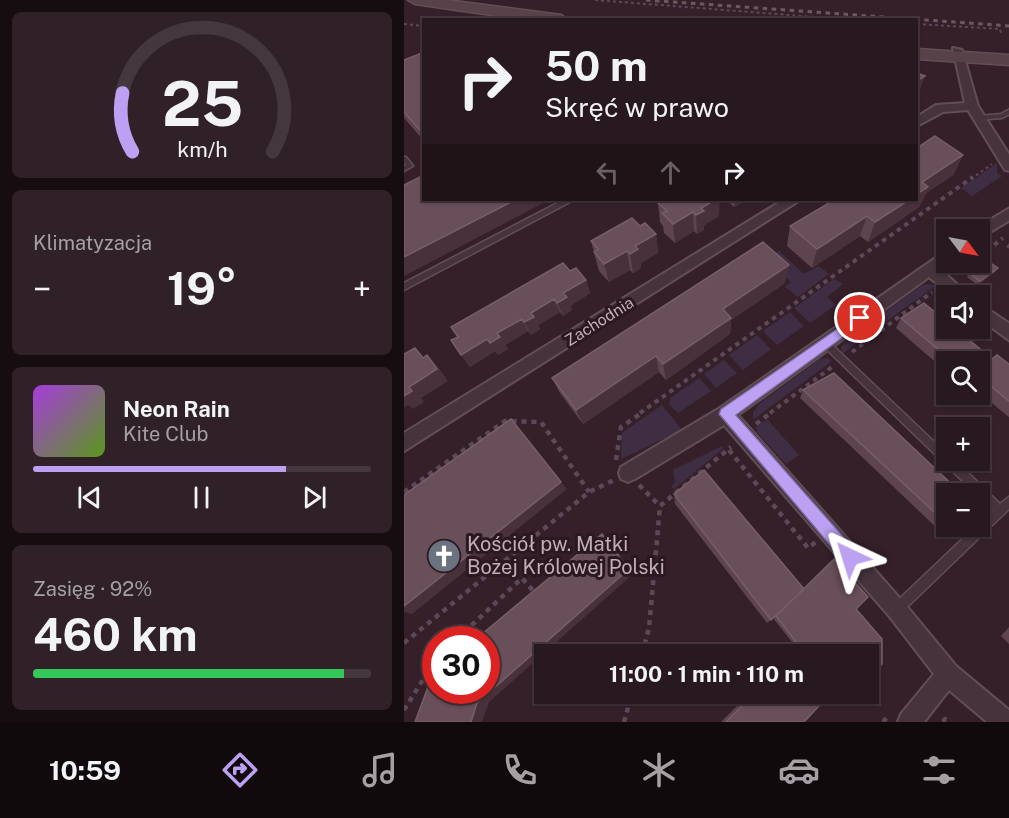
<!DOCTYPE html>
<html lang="pl">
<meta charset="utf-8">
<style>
body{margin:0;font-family:"Public Sans",sans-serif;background:#302128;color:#f1f3f6;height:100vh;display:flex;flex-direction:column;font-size:22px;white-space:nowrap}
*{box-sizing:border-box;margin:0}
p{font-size:20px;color:#a5a0a4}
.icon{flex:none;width:33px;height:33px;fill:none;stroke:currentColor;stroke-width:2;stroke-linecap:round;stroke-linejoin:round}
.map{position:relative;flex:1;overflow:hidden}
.drawer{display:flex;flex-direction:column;gap:12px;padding:12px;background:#160d11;width:404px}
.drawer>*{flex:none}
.hud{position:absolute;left:18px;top:18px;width:496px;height:183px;border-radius:0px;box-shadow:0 2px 4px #0004,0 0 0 2px #44373d;background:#28181f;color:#f1f3f6;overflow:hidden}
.needle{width:39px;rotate:122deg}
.buttons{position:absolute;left:532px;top:219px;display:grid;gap:12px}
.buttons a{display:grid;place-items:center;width:54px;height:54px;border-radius:0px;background:#28181f;box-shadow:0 2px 4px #0004,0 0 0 2px #44373d;font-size:30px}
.speed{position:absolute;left:18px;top:626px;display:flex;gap:12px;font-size:30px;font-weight:700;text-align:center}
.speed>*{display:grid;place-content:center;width:78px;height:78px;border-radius:50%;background:#28181f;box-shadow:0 2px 4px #0004,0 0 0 2px #44373d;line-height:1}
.speed .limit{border:9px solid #d22;background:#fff;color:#111}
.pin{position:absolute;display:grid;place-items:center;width:51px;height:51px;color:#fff;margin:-26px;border:3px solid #fff;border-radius:50%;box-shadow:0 2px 6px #0007}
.me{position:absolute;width:66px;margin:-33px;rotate:319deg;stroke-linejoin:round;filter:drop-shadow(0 0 4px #0008)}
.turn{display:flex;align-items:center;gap:21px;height:126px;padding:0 24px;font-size:27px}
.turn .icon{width:78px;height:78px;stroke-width:2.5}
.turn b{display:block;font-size:42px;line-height:51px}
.lanes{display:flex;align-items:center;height:57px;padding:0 24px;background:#0003;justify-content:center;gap:30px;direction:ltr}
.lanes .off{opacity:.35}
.big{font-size:45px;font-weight:700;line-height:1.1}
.drawer .card{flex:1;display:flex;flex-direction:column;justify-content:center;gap:9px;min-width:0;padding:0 21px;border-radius:9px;background:#302128}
.drawer .dial{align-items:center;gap:0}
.dial svg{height:156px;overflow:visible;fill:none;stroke:#44373d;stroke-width:7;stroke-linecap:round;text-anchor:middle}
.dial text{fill:#f1f3f6;stroke:none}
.song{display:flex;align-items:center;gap:18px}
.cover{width:72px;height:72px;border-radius:9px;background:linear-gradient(135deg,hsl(280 70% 55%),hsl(90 70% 35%))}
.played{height:6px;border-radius:3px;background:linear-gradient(90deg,#bca0f2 75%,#44373d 75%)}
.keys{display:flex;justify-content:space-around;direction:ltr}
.heat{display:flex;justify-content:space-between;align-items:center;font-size:33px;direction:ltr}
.charge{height:9px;border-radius:4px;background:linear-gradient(90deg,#34c759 92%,#44373d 0)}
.trip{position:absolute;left:130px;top:644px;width:345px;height:60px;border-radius:0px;background:#28181f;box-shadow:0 2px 4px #0004,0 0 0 2px #44373d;font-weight:700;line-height:60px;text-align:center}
.dock{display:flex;height:96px;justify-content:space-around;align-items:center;background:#100a0c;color:#a5a0a4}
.dock .icon{width:42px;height:42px}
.dock .on{color:#bca0f2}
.dock b{font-size:27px;color:#f1f3f6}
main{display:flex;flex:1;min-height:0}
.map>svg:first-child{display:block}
.green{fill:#3f2d43}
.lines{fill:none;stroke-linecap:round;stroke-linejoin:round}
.lane-casing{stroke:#614e56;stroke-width:3}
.street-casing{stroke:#614e56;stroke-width:4}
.secondary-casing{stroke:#614e56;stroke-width:3}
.path-far2{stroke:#5d485a;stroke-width:2;stroke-dasharray:3 3;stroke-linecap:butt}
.path-far1{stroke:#5d485a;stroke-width:4;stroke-dasharray:4.5 4.5;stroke-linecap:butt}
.path{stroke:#5d485a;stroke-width:4.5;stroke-dasharray:5 5;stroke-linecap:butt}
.lane{fill:#46333b;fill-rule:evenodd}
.street{fill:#46333b;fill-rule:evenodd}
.secondary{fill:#59414a;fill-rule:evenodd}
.rail{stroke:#6f5761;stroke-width:3;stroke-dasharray:4.5 4.5;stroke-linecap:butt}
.wall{fill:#5e444f}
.shaded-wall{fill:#49313b}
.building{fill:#694f5a;stroke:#775e68;stroke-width:1.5}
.route{fill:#bca0f2;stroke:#7a689d;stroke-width:1.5}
.labels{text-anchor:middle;stroke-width:6;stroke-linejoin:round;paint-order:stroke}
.street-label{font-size:16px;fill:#c3adb6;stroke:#2a1920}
.near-poi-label{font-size:20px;fill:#c3adb6;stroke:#2a1920;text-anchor:start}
</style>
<main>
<section class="drawer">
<div class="card dial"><svg viewBox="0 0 100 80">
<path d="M14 69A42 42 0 1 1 86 69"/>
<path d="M14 69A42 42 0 0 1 9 39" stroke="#bca0f2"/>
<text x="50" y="56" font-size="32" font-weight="700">25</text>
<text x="50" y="72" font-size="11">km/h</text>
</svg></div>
<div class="card"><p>Klimatyzacja</p>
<div class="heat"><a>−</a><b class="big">19°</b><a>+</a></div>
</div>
<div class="card">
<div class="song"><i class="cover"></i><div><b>Neon Rain</b><p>Kite Club</p></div></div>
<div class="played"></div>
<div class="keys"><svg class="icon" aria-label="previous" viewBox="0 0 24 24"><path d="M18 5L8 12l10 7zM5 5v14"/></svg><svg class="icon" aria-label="pause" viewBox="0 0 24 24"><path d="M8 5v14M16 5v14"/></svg><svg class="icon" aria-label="next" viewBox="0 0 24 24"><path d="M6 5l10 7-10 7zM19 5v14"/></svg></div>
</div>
<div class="card"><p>Zasięg · 92%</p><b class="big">460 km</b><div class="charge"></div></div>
</section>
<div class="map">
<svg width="606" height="722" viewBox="0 0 606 722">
<rect width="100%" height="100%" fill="#352029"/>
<!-- green -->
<path class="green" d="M593 163V173L598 176 568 196 557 188Z
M375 251 400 274 414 266 425 274 394 297 381 287 387 282 362 261Z
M430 279 439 284 423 297 432 305 406 323 390 308Z
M524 284 531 286 438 354 437 347 445 338 517 286Z
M386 312 400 326 373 345 359 331Z
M353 335 367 349 339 370 325 355Z
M424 358 428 361 349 420V412L356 403 416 359Z
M320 360 333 373 312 388 300 374Z
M295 378 307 391 274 413 265 404 266 398Z
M258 405 278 430 217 459 218 433Z
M363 419 395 455 382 464 353 432 352 427Z
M318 446 319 449 270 489 267 487 271 482 269 470Z"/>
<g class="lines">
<defs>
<path id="lane" d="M606 109V114L598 118 574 120 571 118 574 116 597 114Z
M0 157H2L9 166 0 171V166L2 165 0 163Z
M159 200H167L166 202 0 290V283Z
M421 340 424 341 543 454V460H551L596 504 606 496V508L497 613 493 614 489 613 488 609 489 605 572 526H576V523L589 510 576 497V494H572L418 345 417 343 418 341Z"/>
<path id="street" d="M549 48 558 50 574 106 606 156V171L601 170 564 110 539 112 513 126V117L532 105 561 103Z
M379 200H396L0 451V433Z
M606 208V220L576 238V230L571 229Z
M543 250 545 262 536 269 566 296H548L525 277 334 415 500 603 552 666 606 711V722H583L545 690 520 722H494L497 714 530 674 486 617 320 425 231 479 224 482 217 479 215 473 217 467 316 408Z
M576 304 606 324V341L576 319Z"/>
<path id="secondary" d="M4 0H43L157 15 164 20H121L11 4Z
M513 49 606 55V65L513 59Z"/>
</defs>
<!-- lane casing -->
<use href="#lane" class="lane-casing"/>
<!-- street casing -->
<use href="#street" class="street-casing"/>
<!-- secondary casing -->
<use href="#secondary" class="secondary-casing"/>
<!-- path-far2 -->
<path class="path-far2" d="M191 0 450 20
M0 24 20 26
M513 24 596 29 597 33
M567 179 588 164"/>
<!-- path-far1 -->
<path class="path-far1" d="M576 256 599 238
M554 273 567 262
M448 352 528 292
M236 413 569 177
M366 413 428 367"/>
<!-- path -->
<path class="path" d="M352 424 368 412
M325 450 404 548 412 542
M212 460 217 427 239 412
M235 485 256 506 327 447
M0 492 101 421 137 422 185 492
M53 639 118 578 132 594
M0 643 185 492 210 480
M238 654 245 628 256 506
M0 710 32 659
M220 722 228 693
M479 722 485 715
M539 722 541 719 544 722"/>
<!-- lane -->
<use href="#lane" class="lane"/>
<!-- street -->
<use href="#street" class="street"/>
<!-- secondary -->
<use href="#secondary" class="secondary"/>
<!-- rail -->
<path class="rail" d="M242 0 606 26"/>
</g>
<!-- wall -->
<path class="wall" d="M20 52V141L0 118V60Z
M559 155 549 175 522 193 515 207 464 242 456 236 408 268 383 246 386 226Z
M322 200H343L330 207Z
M254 203 315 216 300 225V230L293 234 290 231 271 243 260 233 259 226 256 222Z
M236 226 252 234 254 253 237 263V268L229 273 226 270 205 282 195 271 187 241Z
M606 242V249L602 247Z
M166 271 182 280 186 293 166 306 168 310 159 316 156 312 134 325 136 329 127 335 124 331 101 345 104 349 94 355 91 351 66 367 57 355Z
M591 272 574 285 563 277 565 273Z
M381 283 327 320 326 334 262 380 255 372 179 424 156 393 148 378Z
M497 318 588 359 606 365V418L576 393V362H543V372L492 328Z
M399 390 543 494V526H546L537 532 396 398Z
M270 494 399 589 452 609 465 654H384L392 647 369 618 363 623 271 504Z
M606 626V645L597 636Z
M346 693H427L400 722H317Z
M429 693H452L442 704 436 702Z"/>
<!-- shaded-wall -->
<path class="shaded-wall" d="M521 76 513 97V81Z
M559 155 549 175 522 193 515 207 464 242 471 222 505 200H513V192L518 182Z
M111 200H145L0 276V257Z
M311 200H316L315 216 300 225V230L293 234 292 215 297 208Z
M331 200H343L330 207Z
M289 212 290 231 271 243 269 224Z
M463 216 456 236 408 268 413 249Z
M252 234 254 253 237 263V268L229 273 226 254 231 246Z
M223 251 226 270 205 282 200 264Z
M385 265 381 283 327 320 326 334 262 380 259 364 319 309Z
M594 268 591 272 574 285 576 281Z
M182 280 186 293 166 306 168 310 159 316 153 303 159 293Z
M150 299 156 312 134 325 136 329 127 335 120 322 127 313Z
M118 319 124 331 101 345 104 349 94 355 86 343 93 333Z
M83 339 91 351 66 367 57 355Z
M23 355 34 367 44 381 17 398 20 402 9 409 4 405 0 407V396Z
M252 356 255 372 179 424 172 410Z
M157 482 163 489 8 614 0 612V606Z
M198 534 229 574 85 702 78 722H67L73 703Z"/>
<!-- building -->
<path class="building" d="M20 52V135L0 112V60Z
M513 73 521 76 513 81Z
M531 136 559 155 518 182 524 187 513 194V148Z
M20 175V200H111L0 257V185Z
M260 200H311L297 208 300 211 292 215 289 212 269 224 258 213 263 211 254 203Z
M430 200H505L471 222 463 216 413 249 386 226Z
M228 218 236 226 241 223 252 234 231 246 234 249 226 254 223 251 200 264 190 252 194 249 187 241Z
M359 242 385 265 319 309 327 318 259 364 252 356 172 410 148 378Z
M582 260 594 268 576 281 565 273Z
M159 263 166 271 172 268 182 280 159 293 163 297 153 303 150 299 127 313 130 317 120 322 118 319 93 333 96 337 86 343 83 339 57 355 47 340 54 337 47 327Z
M520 303 543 322V328H551L588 359 593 355 606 365V402L576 377V362H549L497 318Z
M11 348 19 358 23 355 33 369 5 387 8 391 0 396V354Z
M430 373 558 494H543V524L399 390Z
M107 419 157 482 0 606V495Z
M300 470 400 589 367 620 270 494Z
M198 534 225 569 73 703 67 722H11L28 676 32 673V690H82V639H72Z
M430 559 464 597 452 609 478 639V664L465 679V654H405L398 645 395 646 372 616Z
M398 645 405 654H389Z
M351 693H427L400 722H322Z
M433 693H452L442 704Z"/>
<!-- route -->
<path class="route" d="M456 313 460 315V322L332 415 452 551 455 557 452 563 446 565 441 563 315 414 317 409Z"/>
<!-- icons -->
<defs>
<symbol id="church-disc" viewBox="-11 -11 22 22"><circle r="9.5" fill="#6b7280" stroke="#2a1920"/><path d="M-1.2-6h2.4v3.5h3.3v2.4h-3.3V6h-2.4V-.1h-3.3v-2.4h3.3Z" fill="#fff"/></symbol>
</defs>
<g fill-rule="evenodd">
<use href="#church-disc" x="21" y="537" width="38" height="38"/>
</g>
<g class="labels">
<!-- street labels -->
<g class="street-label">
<text transform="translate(195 321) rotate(-32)" y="6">Zachodnia</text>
</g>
<!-- near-poi labels -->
<g class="near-poi-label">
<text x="63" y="551">Kościół pw. Matki<tspan x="63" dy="23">Bożej Królowej Polski</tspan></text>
</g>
</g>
</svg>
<div class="buttons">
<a><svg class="needle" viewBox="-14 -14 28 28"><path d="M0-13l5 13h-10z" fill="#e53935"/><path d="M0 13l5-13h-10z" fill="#a5a0a4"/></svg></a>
<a><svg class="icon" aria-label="sound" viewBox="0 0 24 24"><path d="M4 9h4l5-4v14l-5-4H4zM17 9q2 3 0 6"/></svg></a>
<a><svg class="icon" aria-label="search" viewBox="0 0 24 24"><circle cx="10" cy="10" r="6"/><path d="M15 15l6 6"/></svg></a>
<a>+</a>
<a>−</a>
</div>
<div class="speed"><div class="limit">30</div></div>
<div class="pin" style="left:456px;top:318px;background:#d93025"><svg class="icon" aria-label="arrive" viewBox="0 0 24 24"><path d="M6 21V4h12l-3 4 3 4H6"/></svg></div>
<svg class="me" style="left:446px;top:557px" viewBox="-20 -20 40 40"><path d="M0-17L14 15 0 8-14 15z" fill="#bca0f2" stroke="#fff" stroke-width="4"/></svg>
<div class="trip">11:00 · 1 min · 110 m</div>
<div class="hud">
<div class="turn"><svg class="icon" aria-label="right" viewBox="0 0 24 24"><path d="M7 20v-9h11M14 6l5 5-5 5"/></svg><div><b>50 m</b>Skręć w prawo</div></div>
<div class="lanes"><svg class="icon off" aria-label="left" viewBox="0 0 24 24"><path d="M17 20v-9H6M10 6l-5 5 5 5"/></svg><svg class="icon off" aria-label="ahead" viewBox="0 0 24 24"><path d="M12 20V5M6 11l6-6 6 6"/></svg><svg class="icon" aria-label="right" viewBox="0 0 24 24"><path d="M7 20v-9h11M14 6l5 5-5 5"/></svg></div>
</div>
</div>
</main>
<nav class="dock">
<b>10:59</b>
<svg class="icon on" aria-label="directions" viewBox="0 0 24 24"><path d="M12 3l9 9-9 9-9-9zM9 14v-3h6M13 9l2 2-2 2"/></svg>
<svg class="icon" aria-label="music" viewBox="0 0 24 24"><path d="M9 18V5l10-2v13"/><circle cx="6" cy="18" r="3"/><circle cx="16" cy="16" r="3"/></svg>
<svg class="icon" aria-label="phone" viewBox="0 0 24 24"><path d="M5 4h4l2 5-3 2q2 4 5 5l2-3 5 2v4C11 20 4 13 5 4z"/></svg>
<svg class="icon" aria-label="climate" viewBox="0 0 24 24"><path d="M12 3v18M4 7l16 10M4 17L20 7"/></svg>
<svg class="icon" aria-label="car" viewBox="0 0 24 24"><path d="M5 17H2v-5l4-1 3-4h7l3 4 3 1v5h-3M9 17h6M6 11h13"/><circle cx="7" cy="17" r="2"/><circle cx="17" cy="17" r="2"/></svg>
<svg class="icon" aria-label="filters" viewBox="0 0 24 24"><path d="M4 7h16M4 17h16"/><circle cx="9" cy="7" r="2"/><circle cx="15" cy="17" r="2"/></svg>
</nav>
